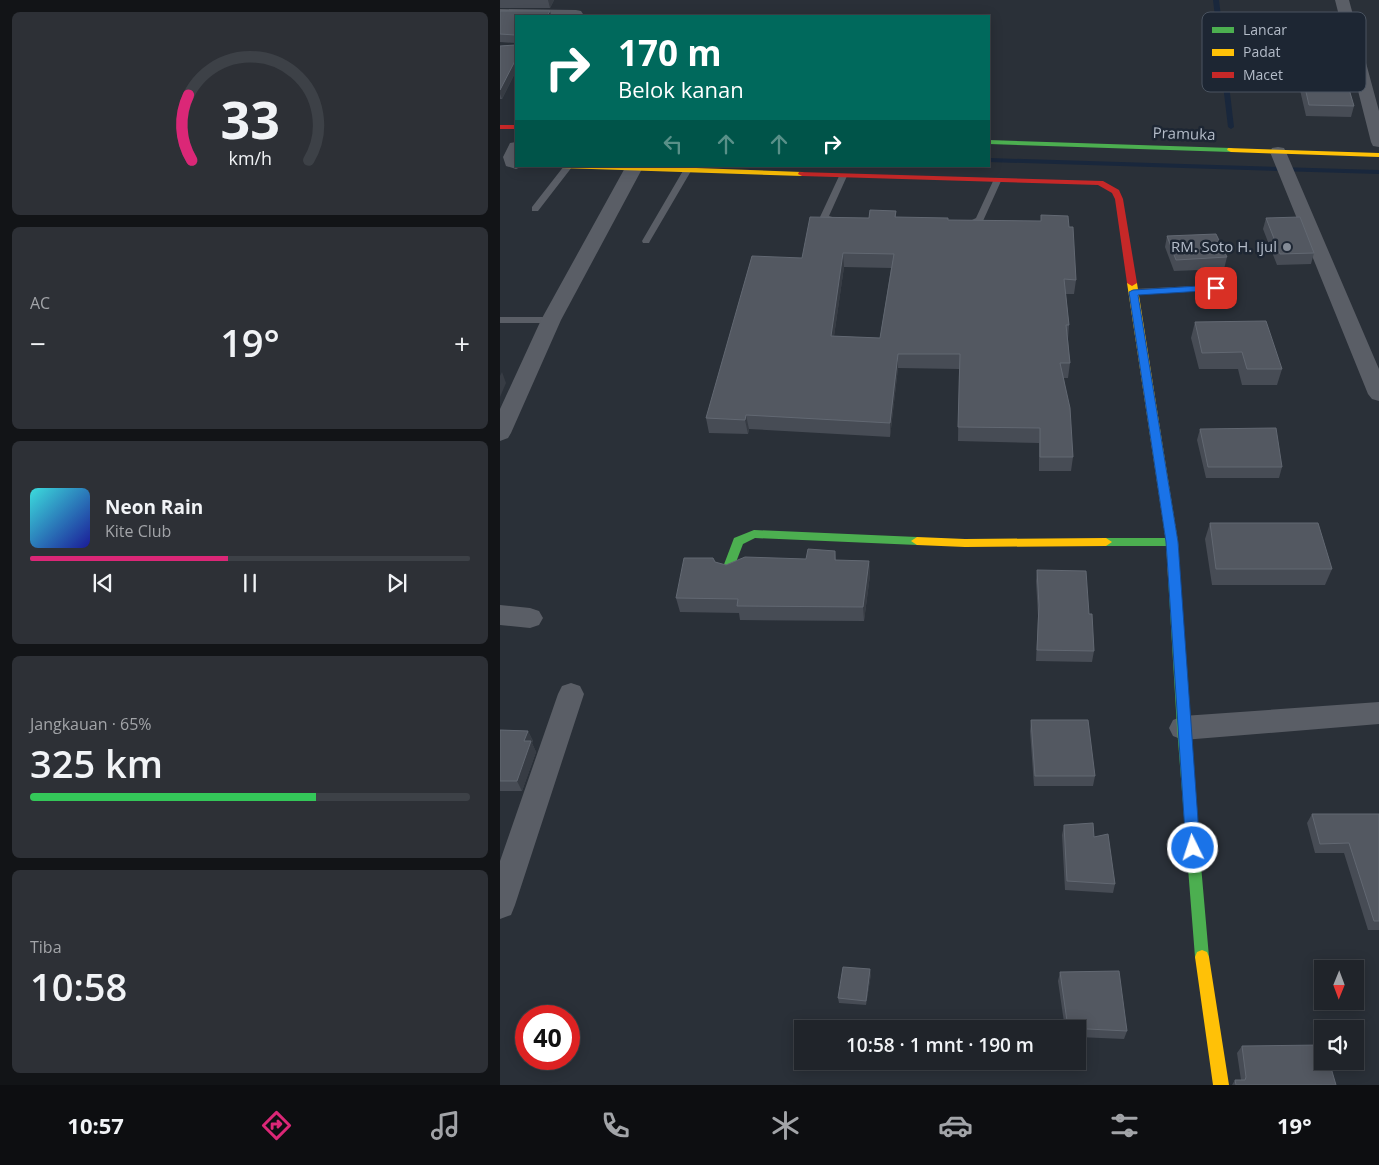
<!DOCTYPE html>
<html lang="id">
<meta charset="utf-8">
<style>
body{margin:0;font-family:"Open Sans",sans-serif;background:#2d3036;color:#f1f3f6;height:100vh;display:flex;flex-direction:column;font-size:19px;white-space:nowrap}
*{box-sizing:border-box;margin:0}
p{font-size:16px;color:#a2a4a8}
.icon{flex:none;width:28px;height:28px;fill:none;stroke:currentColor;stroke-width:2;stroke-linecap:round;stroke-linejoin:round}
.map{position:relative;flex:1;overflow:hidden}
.details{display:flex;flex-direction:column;gap:12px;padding:12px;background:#121417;width:500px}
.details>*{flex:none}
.banner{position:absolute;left:15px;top:15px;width:475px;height:152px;border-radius:0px;box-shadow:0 2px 12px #0003,0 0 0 1px #3d4147;background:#00695c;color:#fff;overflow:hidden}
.needle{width:32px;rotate:181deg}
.buttons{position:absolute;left:814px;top:960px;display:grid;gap:10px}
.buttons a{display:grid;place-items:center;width:50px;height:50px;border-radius:0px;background:#20242a;box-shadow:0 2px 12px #0003,0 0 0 1px #3d4147;font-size:25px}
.speed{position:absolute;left:15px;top:1005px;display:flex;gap:10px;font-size:25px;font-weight:700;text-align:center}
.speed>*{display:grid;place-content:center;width:65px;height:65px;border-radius:50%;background:#20242a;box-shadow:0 2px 12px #0003,0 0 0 1px #3d4147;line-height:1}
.speed .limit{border:8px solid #d22;background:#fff;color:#111}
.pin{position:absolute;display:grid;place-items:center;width:42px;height:42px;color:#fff;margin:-21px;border-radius:10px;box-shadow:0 2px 8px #0006}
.me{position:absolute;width:55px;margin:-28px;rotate:356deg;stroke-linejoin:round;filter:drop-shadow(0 0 4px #0008)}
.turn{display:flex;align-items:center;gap:18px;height:105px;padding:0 20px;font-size:22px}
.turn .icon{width:65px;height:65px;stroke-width:2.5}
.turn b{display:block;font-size:35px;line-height:42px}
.lanes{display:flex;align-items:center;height:48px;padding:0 20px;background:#0003;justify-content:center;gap:25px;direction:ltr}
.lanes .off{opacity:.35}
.big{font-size:38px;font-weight:600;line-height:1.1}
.details .card{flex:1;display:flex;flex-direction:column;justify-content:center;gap:8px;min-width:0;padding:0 18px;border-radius:8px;background:#2d3036}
.details .dial{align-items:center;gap:0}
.dial svg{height:130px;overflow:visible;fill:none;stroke:#3d4147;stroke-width:7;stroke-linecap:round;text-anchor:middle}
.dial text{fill:#f1f3f6;stroke:none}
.song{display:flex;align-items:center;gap:15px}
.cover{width:60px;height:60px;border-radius:8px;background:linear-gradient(135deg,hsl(180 70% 55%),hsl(240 70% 35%))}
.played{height:5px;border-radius:2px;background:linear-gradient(90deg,#db2777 45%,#3d4147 45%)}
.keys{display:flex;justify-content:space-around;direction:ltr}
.heat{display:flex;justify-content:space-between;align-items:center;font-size:28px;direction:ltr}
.charge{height:8px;border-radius:4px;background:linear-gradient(90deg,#34c759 65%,#3d4147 0)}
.trip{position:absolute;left:294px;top:1020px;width:292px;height:50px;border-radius:0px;background:#20242a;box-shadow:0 2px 12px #0003,0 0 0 1px #3d4147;font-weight:600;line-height:50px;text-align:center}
.tab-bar{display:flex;height:80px;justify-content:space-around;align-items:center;background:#0d0e11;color:#a2a4a8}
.tab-bar .icon{width:35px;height:35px}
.tab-bar .active{color:#db2777}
.tab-bar b{font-size:22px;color:#f1f3f6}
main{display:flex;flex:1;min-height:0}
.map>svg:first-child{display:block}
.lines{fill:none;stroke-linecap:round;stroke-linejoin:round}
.stream{fill:#19273c;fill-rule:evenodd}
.lane{fill:#5a5e66;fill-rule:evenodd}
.street{fill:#5a5e66;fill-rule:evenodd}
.fast{fill:#4caf50;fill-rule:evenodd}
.slow{fill:#ffc107;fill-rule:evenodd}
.jam{fill:#c62828;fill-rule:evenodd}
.wall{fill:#474c55;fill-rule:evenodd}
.shaded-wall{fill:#373c44}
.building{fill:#535861;stroke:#626872;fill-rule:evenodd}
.route{fill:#1a73e8;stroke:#114b97}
.poi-dot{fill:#848b96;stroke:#1d2633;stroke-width:2}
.labels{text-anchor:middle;stroke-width:5;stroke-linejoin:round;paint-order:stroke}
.far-street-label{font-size:15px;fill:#b4bcc9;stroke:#1d2633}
.far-poi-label{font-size:15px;fill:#b4bcc9;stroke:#1d2633;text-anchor:end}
.key{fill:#1d2633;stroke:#4a5360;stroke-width:1}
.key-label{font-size:14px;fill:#b4bcc9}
</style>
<main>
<section class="details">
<div class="card dial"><svg viewBox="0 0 100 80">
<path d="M14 69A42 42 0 1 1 86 69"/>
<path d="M14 69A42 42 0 0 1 12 29" stroke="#db2777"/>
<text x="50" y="56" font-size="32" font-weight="700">33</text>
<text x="50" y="72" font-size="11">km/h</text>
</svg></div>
<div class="card"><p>AC</p>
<div class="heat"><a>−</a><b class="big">19°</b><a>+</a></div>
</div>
<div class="card">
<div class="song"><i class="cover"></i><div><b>Neon Rain</b><p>Kite Club</p></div></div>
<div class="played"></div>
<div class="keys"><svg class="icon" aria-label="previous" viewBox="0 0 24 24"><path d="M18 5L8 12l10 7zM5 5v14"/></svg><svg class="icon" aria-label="pause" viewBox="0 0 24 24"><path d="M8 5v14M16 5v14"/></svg><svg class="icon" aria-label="next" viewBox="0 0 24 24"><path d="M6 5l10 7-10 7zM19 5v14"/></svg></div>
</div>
<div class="card"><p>Jangkauan · 65%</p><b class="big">325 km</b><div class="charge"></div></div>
<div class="card"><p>Tiba</p><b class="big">10:58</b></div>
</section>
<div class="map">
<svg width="879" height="1085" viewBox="0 0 879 1085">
<rect width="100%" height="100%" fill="#2a3038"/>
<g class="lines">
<!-- stream -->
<path class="stream" d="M713 0H719L734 127 731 129 728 127Z
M489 158 879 170V174L489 162Z"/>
<!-- lane -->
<path class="lane" d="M64 166 72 167 38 211H32V207Z
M184 169 191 171 150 241 149 243H143L142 241Z
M340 174 347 176 329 216 342 220C336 225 325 223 320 217Z
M494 179 501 181 483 221 473 226 461 224V220H472L476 218Z
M716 285 721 288 719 290 633 295 628 292 633 289Z
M0 317H51L56 320 51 323H0Z"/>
<!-- street -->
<path class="street" d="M835 0H849L879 111V147L873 146 871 142Z
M0 9 76 10 81 11 83 14 82 16 0 17Z
M16 142V166H23L16 169 6 166 3 157 10 143Z
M778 147 784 148 786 152 879 369V401L872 399 868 394 770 152 772 148Z
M126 166H140L142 169 61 320 11 433 8 438 0 441V409L41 320Z
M0 605 30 608 39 611 43 618 39 625 30 628 0 625Z
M71 683 80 686 84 694 15 905 11 915 0 919V861L58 694 62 686Z
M879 702V724L683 740 673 736 669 728 673 720 683 716Z"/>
<!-- fast -->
<path class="fast" d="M489 140 731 148 735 150 731 152 489 144Z
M254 530 417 537 423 541 417 545 255 538 243 544 233 570H225L223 567 234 538Z
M606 538H672L678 542 672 546H606L600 542Z
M674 573 678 574 680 577 689 728 709 957 707 962 702 964 697 962 695 957 677 728 668 577 670 574Z"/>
<!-- slow -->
<path class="slow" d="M728 148 879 153V157L731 152 727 150Z
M57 166H142L302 172 306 174 302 176 61 168Z
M632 280 637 283 678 542 680 577 678 580H670L668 577 666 542 627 283Z
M417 537 465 539 606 538 612 542 606 546 465 547 417 545 411 541Z
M702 950 707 952 709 957 729 1085H713L695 957 697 952Z"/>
<!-- jam -->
<path class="jam" d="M0 125H16V129H0Z
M299 172 603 181 619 190 623 199 637 283 632 286 627 283 615 199 612 193 598 185 302 176 298 174Z"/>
</g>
<!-- wall -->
<path class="wall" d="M0 0H54L50 8H0Z
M0 11H50L51 16H16V71L2 99H0V46L15 45V43L0 42Z
M782 13 822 19 849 42 846 53H838L854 106 851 117 806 116 791 51H787L780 23Z
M396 211V217L448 220 541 221V215L569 227 576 280 574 294H566L569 325 568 339 570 363 568 378H564L573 457 571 471H539V443L458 441 459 369 398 368 390 437 249 429 248 434 209 433 206 418 369 218ZM344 267 391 268 380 338 334 336Z
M766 218 814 253 811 264 777 265 763 229Z
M667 236 727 257 724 269 674 271 665 247Z
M695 322 782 369 777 385H742L738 369H699L691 338Z
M700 429 782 467 779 478H706L697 440Z
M710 523 832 569 825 585H712L705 539Z
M335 551 336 560 369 561 370 575 364 621 240 620 239 613 180 612 176 598 215 562 226 565 306 559Z
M537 570 589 614 594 651 592 662 536 661 538 616 536 581Z
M531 720 595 776 593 786H534L530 731Z
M0 730 28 731 33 741 32 743 36 752 22 791H0Z
M812 814H879V930H868L844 853H815L807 823Z
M564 825 594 837 615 884 613 893 565 890 562 835Z
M560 972 627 1031 624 1039 578 1037V1029H565L558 981Z
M371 974 366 1005 339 1003 338 998Z
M742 1046 836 1085H732L735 1080H741L737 1053Z"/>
<!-- shaded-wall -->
<path class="shaded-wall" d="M48 0H54L50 8Z
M50 11 51 16H47Z
M16 59V71L2 99 0 94V90Z
M343 253 344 267 332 350 331 336Z
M398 354V368L390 437V423Z
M2 372 6 383 0 397V376Z
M246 415 249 429 248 434 245 420Z
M369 561 370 575 364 621 363 607Z
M28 731 33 741 32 743 36 752 22 791 17 781 24 741Z
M370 969 371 974 366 1005V1001Z"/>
<!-- building -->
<path class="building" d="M0 11H50L47 16H16V59L0 90V46L15 45V35L0 34Z
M782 13 822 15V19L844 21 849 42H835L854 106 809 105 794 40H789Z
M370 210 396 211 395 217 448 218V220L541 221V215L568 216 569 227H573L576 280 564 279 569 325H566L570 363H560L570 408 573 457H540V428L458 427 460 354H398L390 423 246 415 245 420 206 418 252 256 302 258 310 217 369 218ZM343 253 394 254 380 338 331 336Z
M800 217 814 253 780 254 766 218Z
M716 234 727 257 676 260 667 236Z
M766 321 782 369H747L742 352 702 353 695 322Z
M776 428 782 467H708L700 429Z
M710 523H818L832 569H716Z
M308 549 335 551V560L369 561 363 607 237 606 238 599 176 598 184 558H213L215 562 226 565 245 557 306 559Z
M537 570 586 571 589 614H592L594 651 537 650 539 605Z
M531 720H588L595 776H535Z
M0 730 28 731 24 741H31L17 781H0Z
M812 814H879V921H874L849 843 820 844Z
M593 823 594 837 608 834 615 884 567 881 564 825Z
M343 967 370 969 366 1001 338 998Z
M619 971 627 1031 568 1028 560 972Z
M822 1045V1061H829L836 1085H736L735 1080H745L746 1077 742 1046Z"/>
<!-- route -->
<path class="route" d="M716 285 720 288 719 290 638 295 678 542 700 848 698 852 693 854 688 852 686 848 666 542 629 292 633 290Z"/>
<!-- markers -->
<circle class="poi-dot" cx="787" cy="247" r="5"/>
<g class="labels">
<!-- far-street labels -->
<g class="far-street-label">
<text transform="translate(684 134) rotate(2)" y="5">Pramuka</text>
</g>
<!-- far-poi labels -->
<g class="far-poi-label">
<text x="777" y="252">RM. Soto H. Ijul</text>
</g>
</g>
<!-- legend -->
<rect x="702" y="12" width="164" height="80" rx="8" class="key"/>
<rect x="712" y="27" width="22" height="6" fill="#4caf50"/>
<rect x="712" y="49" width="22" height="7" fill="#ffc107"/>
<rect x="712" y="72" width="22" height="6" fill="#c62828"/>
<g class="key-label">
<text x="743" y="35">Lancar</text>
<text x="743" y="57">Padat</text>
<text x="743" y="80">Macet</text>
</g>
</svg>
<div class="buttons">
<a><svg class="needle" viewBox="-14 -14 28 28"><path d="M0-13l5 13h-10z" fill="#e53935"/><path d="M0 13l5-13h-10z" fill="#a2a4a8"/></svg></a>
<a><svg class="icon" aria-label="sound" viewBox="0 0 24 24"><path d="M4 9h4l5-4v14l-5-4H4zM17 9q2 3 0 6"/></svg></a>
</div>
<div class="speed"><div class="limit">40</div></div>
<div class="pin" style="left:716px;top:288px;background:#d93025"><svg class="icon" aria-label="arrive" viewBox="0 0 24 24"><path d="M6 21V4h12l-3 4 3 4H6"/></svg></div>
<svg class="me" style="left:693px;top:848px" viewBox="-20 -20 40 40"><circle r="17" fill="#1a73e8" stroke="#fff" stroke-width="3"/><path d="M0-11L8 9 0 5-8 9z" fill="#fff"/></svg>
<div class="trip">10:58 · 1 mnt · 190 m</div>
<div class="banner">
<div class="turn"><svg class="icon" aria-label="right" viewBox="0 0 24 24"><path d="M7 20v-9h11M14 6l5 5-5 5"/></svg><div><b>170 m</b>Belok kanan</div></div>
<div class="lanes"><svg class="icon off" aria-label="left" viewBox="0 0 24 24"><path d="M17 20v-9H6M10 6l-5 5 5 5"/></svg><svg class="icon off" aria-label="ahead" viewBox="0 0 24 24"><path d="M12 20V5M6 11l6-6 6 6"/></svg><svg class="icon off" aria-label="ahead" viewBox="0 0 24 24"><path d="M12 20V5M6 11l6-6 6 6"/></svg><svg class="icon" aria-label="right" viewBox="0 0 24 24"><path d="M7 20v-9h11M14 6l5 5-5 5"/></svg></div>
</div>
</div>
</main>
<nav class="tab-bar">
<b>10:57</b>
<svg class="icon active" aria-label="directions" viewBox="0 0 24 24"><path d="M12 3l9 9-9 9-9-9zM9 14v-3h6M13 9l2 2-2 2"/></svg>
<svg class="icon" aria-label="music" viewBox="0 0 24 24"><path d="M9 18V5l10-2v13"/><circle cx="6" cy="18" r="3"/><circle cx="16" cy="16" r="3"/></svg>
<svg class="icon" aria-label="phone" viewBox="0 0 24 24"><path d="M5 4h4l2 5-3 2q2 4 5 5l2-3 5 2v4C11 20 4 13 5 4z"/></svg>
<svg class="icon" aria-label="climate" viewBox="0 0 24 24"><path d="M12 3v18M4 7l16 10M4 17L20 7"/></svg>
<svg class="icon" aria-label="car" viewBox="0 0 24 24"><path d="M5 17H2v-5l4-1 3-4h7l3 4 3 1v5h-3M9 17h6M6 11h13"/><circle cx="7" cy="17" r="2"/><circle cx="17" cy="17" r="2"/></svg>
<svg class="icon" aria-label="filters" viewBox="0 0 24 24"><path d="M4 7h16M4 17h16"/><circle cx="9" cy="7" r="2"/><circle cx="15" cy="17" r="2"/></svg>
<b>19°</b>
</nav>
